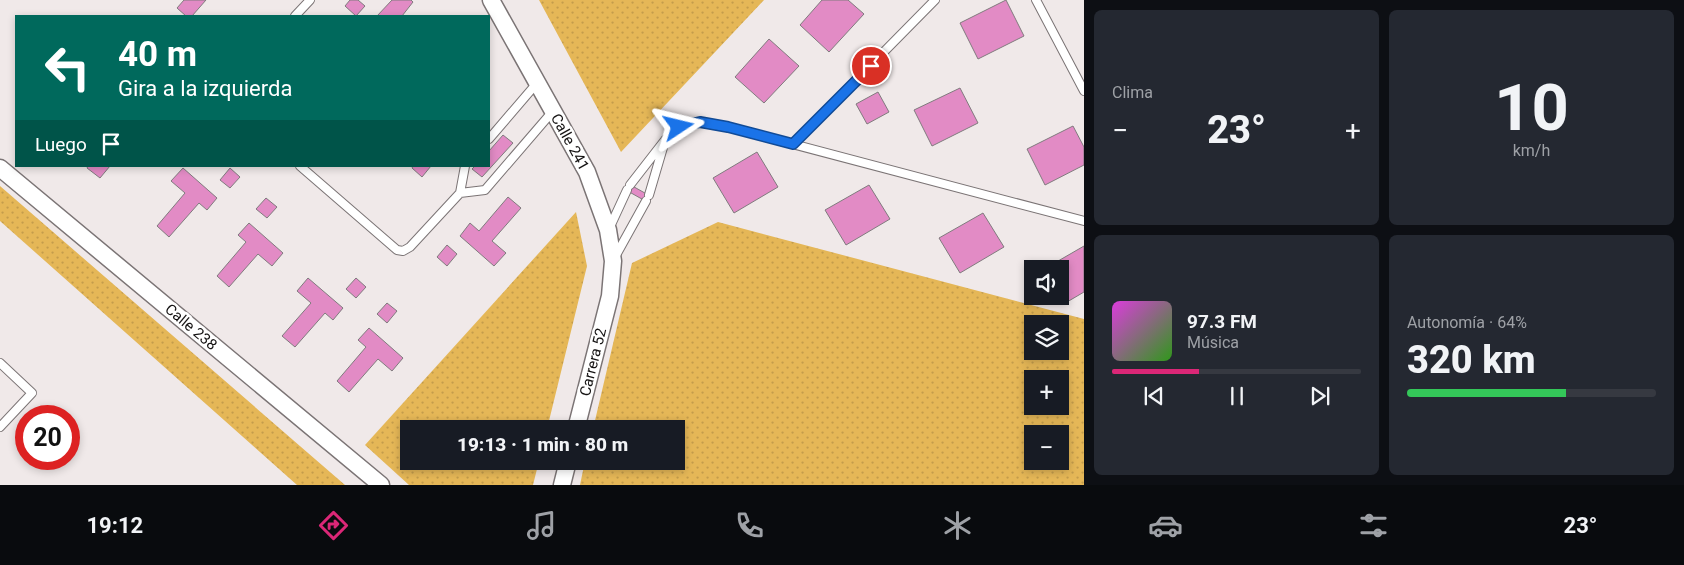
<!DOCTYPE html>
<html lang="es">
<meta charset="utf-8">
<style>
body{margin:0;font-family:Roboto,sans-serif;background:#242831;color:#f1f3f6;height:100vh;display:flex;flex-direction:column;font-size:19px;white-space:nowrap}
*{box-sizing:border-box;margin:0}
p{font-size:16px;color:#9ea1a6}
.icon{flex:none;width:28px;height:28px;fill:none;stroke:currentColor;stroke-width:2;stroke-linecap:round;stroke-linejoin:round}
.map{position:relative;flex:1;overflow:hidden}
.panel{display:flex;flex-direction:column;gap:10px;padding:10px;background:#0d0f14;width:600px}
.panel>*{flex:none}
.guide{position:absolute;left:15px;top:15px;width:475px;height:152px;border-radius:0px;box-shadow:0 2px 8px #0003;background:#00695c;color:#fff;overflow:hidden}
.tools{position:absolute;left:1024px;top:260px;display:grid;gap:10px}
.tools a{display:grid;place-items:center;width:45px;height:45px;border-radius:0px;background:#171b24;box-shadow:0 2px 8px #0003;font-size:25px}
.speed{position:absolute;left:15px;top:405px;display:flex;gap:10px;font-size:25px;font-weight:700;text-align:center}
.speed>*{display:grid;place-content:center;width:65px;height:65px;border-radius:50%;background:#171b24;box-shadow:0 2px 8px #0003;line-height:1}
.speed .limit{border:8px solid #d22;background:#fff;color:#111}
.pin{position:absolute;display:grid;place-items:center;width:42px;height:42px;color:#fff;margin:-21px;border:2px solid #fff;border-radius:50%;box-shadow:0 1px 5px #0007}
.me{position:absolute;width:55px;margin:-28px;rotate:80deg;stroke-linejoin:round;filter:drop-shadow(0 0 4px #0008)}
.turn{display:flex;align-items:center;gap:18px;height:105px;padding:0 20px;font-size:22px}
.turn .icon{width:65px;height:65px;stroke-width:2.5}
.turn b{display:block;font-size:35px;line-height:42px}
.then{display:flex;align-items:center;height:48px;padding:0 20px;background:#0003;gap:10px;font-size:19px}
.big{font-size:38px;font-weight:800;line-height:1.1}
.panel .card{flex:1;display:flex;flex-direction:column;justify-content:center;gap:8px;min-width:0;padding:0 18px;border-radius:8px;background:#242831}
.panel .dial{align-items:center;gap:0}
.dial b{font-size:65px;line-height:1}
.song{display:flex;align-items:center;gap:15px}
.cover{width:60px;height:60px;border-radius:8px;background:linear-gradient(135deg,hsl(300 70% 55%),hsl(110 70% 35%))}
.played{height:5px;border-radius:2px;background:linear-gradient(90deg,#db2777 35%,#363941 35%)}
.keys{display:flex;justify-content:space-around;direction:ltr}
.heat{display:flex;justify-content:space-between;align-items:center;font-size:28px;direction:ltr}
.charge{height:8px;border-radius:4px;background:linear-gradient(90deg,#34c759 64%,#363941 0)}
.panel .tiles{flex:1;display:grid;gap:10px;grid-template-columns:repeat(2,1fr)}
.trip{position:absolute;left:400px;top:420px;width:285px;height:50px;border-radius:0px;background:#171b24;box-shadow:0 2px 8px #0003;font-weight:800;line-height:50px;text-align:center}
.dock{display:flex;height:80px;justify-content:space-around;align-items:center;background:#090b0e;color:#9ea1a6}
.dock .icon{width:35px;height:35px}
.dock .active{color:#db2777}
.dock b{font-size:22px;color:#f1f3f6}
main{display:flex;flex:1;min-height:0}
.map>svg:first-child{display:block}
.grass{fill:url(#grass-dots);fill-rule:evenodd}
.building{fill:#e28bc5;stroke:#807b7e}
.lines{fill:none;stroke-linecap:round;stroke-linejoin:round}
.service-casing{stroke:#7b7475;stroke-width:10}
.minor-casing{stroke:#7b7475;stroke-width:19}
.service{stroke:#fff;stroke-width:8}
.minor{stroke:#fff;stroke-width:16}
.route-casing{stroke:#114b97;stroke-width:12}
.route{stroke:#1a73e8;stroke-width:9}
.labels{text-anchor:middle;stroke-width:5;stroke-linejoin:round;paint-order:stroke}
.street-label{font-size:15px;fill:#151313;stroke:#fff}
</style>
<main>
<div class="map">
<svg width="1084" height="485" viewBox="0 0 1084 485">
<defs>
<pattern id="grass-dots" width="8" height="8" patternUnits="userSpaceOnUse" patternTransform="scale(1.25)"><rect width="8" height="8" fill="#e5b757"/><path d="M2 2h.1M6 6h.1" fill="none" stroke="#c49c4b" stroke-width="1.8" stroke-linecap="round"/></pattern>
</defs>
<rect width="100%" height="100%" fill="#f0e9e9"/>
<!-- grass -->
<path class="grass" d="M539 0H764L621 152Z
M0 186 345 485H297L0 221Z
M576 212 587 266 547 429H409V461H539L533 485H409L365 445Z
M718 222 1084 319V485H580L585 461H676V429H593L632 263ZM1032 324H1060V351H1032ZM1032 379H1060V406H1032ZM1032 434H1060V461H1032Z"/>
<!-- building -->
<path class="building" d="M184 0H206L192 16H186L177 8Z
M350 0H358L365 6 356 16 345 6Z
M392 0H411L413 2 402 16H377Z
M822 0H848L864 14 829 52 800 25Z
M1006 0 1024 36 978 59 960 23Z
M769 39 799 66 764 103 735 77Z
M960 88 978 123 932 146 914 110Z
M878 92 889 112 867 124 856 104Z
M1073 126 1084 147V165L1045 185 1027 149Z
M503 135 513 143 482 177 472 169 475 166H489V151Z
M757 152 778 187 734 213 713 178Z
M88 166H110L100 178 87 168Z
M413 166H431L422 177 412 168Z
M183 168 217 198 207 210 199 203 169 237 157 226 185 193 171 181Z
M230 168 240 177 230 188 220 180Z
M627 183 652 197 649 203 624 189Z
M869 185 890 219 846 245 825 210Z
M508 197 521 208 492 241 506 253 494 266 460 236 470 223 479 231Z
M266 198 277 207 267 218 256 209Z
M983 213 1004 247 960 273 939 238Z
M249 223 283 253 272 266 258 254 229 287 217 276 246 242 238 235Z
M447 245 457 254 447 266 437 257Z
M1084 246V292L1067 302 1060 290V269L1046 268Z
M308 278 343 308 333 320 325 313 295 347 282 336 311 303 297 291Z
M356 278 366 287 356 298 346 289Z
M387 303 397 311 387 323 377 314Z
M369 328 403 358 392 371 378 359 349 392 337 381 366 347 358 340Z"/>
<g class="lines">
<defs>
<path id="service" d="M1036 0 1084 91
M295 16 310 0
M489 139 537 83
M793 144 935 0
M300 166 397 250 403 251 410 247 460 193 465 166
M630 185 665 140 679 127 700 122 728 127 1084 221
M460 193 485 190 553 111
M649 195 664 144
M609 229 627 190
M615 257 646 201
M0 363 32 393 0 427"/>
<path id="minor" d="M491 0 587 172 608 230 613 261 610 296 576 429
M0 168 381 485
M562 485 568 461"/>
</defs>
<!-- service casing -->
<use href="#service" class="service-casing"/>
<!-- minor casing -->
<use href="#minor" class="minor-casing"/>
<!-- service -->
<use href="#service" class="service"/>
<!-- minor -->
<use href="#minor" class="minor"/>
</g>
<g class="lines">
<defs>
<path id="route" d="M679 127 700 122 728 127 793 144 871 66"/>
</defs>
<!-- route casing -->
<use href="#route" class="route-casing"/>
<!-- route -->
<use href="#route" class="route"/>
</g>
<g class="labels">
<!-- street labels -->
<g class="street-label">
<text transform="translate(570 142) rotate(61)" y="5">Calle 241</text>
<text transform="translate(191 327) rotate(40)" y="5">Calle 238</text>
<text transform="translate(593 362) rotate(-76)" y="5">Carrera 52</text>
</g>
</g>
</svg>
<div class="tools">
<a><svg class="icon" aria-label="sound" viewBox="0 0 24 24"><path d="M4 9h4l5-4v14l-5-4H4zM17 9q2 3 0 6"/></svg></a>
<a><svg class="icon" aria-label="layers" viewBox="0 0 24 24"><path d="M12 4l9 5-9 5-9-5zM3 14l9 5 9-5"/></svg></a>
<a>+</a>
<a>−</a>
</div>
<div class="speed"><div class="limit">20</div></div>
<div class="pin" style="left:871px;top:66px;background:#d93025"><svg class="icon" aria-label="arrive" viewBox="0 0 24 24"><path d="M6 21V4h12l-3 4 3 4H6"/></svg></div>
<svg class="me" style="left:679px;top:127px" viewBox="-20 -20 40 40"><path d="M0-17L14 15 0 8-14 15z" fill="#1a73e8" stroke="#fff" stroke-width="4"/></svg>
<div class="trip">19:13 · 1 min · 80 m</div>
<div class="guide">
<div class="turn"><svg class="icon" aria-label="left" viewBox="0 0 24 24"><path d="M17 20v-9H6M10 6l-5 5 5 5"/></svg><div><b>40 m</b>Gira a la izquierda</div></div>
<div class="then">Luego<svg class="icon" aria-label="arrive" viewBox="0 0 24 24"><path d="M6 21V4h12l-3 4 3 4H6"/></svg></div>
</div>
</div>
<section class="panel">
<div class="tiles">
<div class="card"><p>Clima</p>
<div class="heat"><a>−</a><b class="big">23°</b><a>+</a></div>
</div>
<div class="card dial"><b>10</b><p>km/h</p></div>
<div class="card">
<div class="song"><i class="cover"></i><div><b>97.3 FM</b><p>Música</p></div></div>
<div class="played"></div>
<div class="keys"><svg class="icon" aria-label="previous" viewBox="0 0 24 24"><path d="M18 5L8 12l10 7zM5 5v14"/></svg><svg class="icon" aria-label="pause" viewBox="0 0 24 24"><path d="M8 5v14M16 5v14"/></svg><svg class="icon" aria-label="next" viewBox="0 0 24 24"><path d="M6 5l10 7-10 7zM19 5v14"/></svg></div>
</div>
<div class="card"><p>Autonomía · 64%</p><b class="big">320 km</b><div class="charge"></div></div>
</div>
</section>
</main>
<nav class="dock">
<b>19:12</b>
<svg class="icon active" aria-label="directions" viewBox="0 0 24 24"><path d="M12 3l9 9-9 9-9-9zM9 14v-3h6M13 9l2 2-2 2"/></svg>
<svg class="icon" aria-label="music" viewBox="0 0 24 24"><path d="M9 18V5l10-2v13"/><circle cx="6" cy="18" r="3"/><circle cx="16" cy="16" r="3"/></svg>
<svg class="icon" aria-label="phone" viewBox="0 0 24 24"><path d="M5 4h4l2 5-3 2q2 4 5 5l2-3 5 2v4C11 20 4 13 5 4z"/></svg>
<svg class="icon" aria-label="climate" viewBox="0 0 24 24"><path d="M12 3v18M4 7l16 10M4 17L20 7"/></svg>
<svg class="icon" aria-label="car" viewBox="0 0 24 24"><path d="M5 17H2v-5l4-1 3-4h7l3 4 3 1v5h-3M9 17h6M6 11h13"/><circle cx="7" cy="17" r="2"/><circle cx="17" cy="17" r="2"/></svg>
<svg class="icon" aria-label="filters" viewBox="0 0 24 24"><path d="M4 7h16M4 17h16"/><circle cx="9" cy="7" r="2"/><circle cx="15" cy="17" r="2"/></svg>
<b>23°</b>
</nav>
